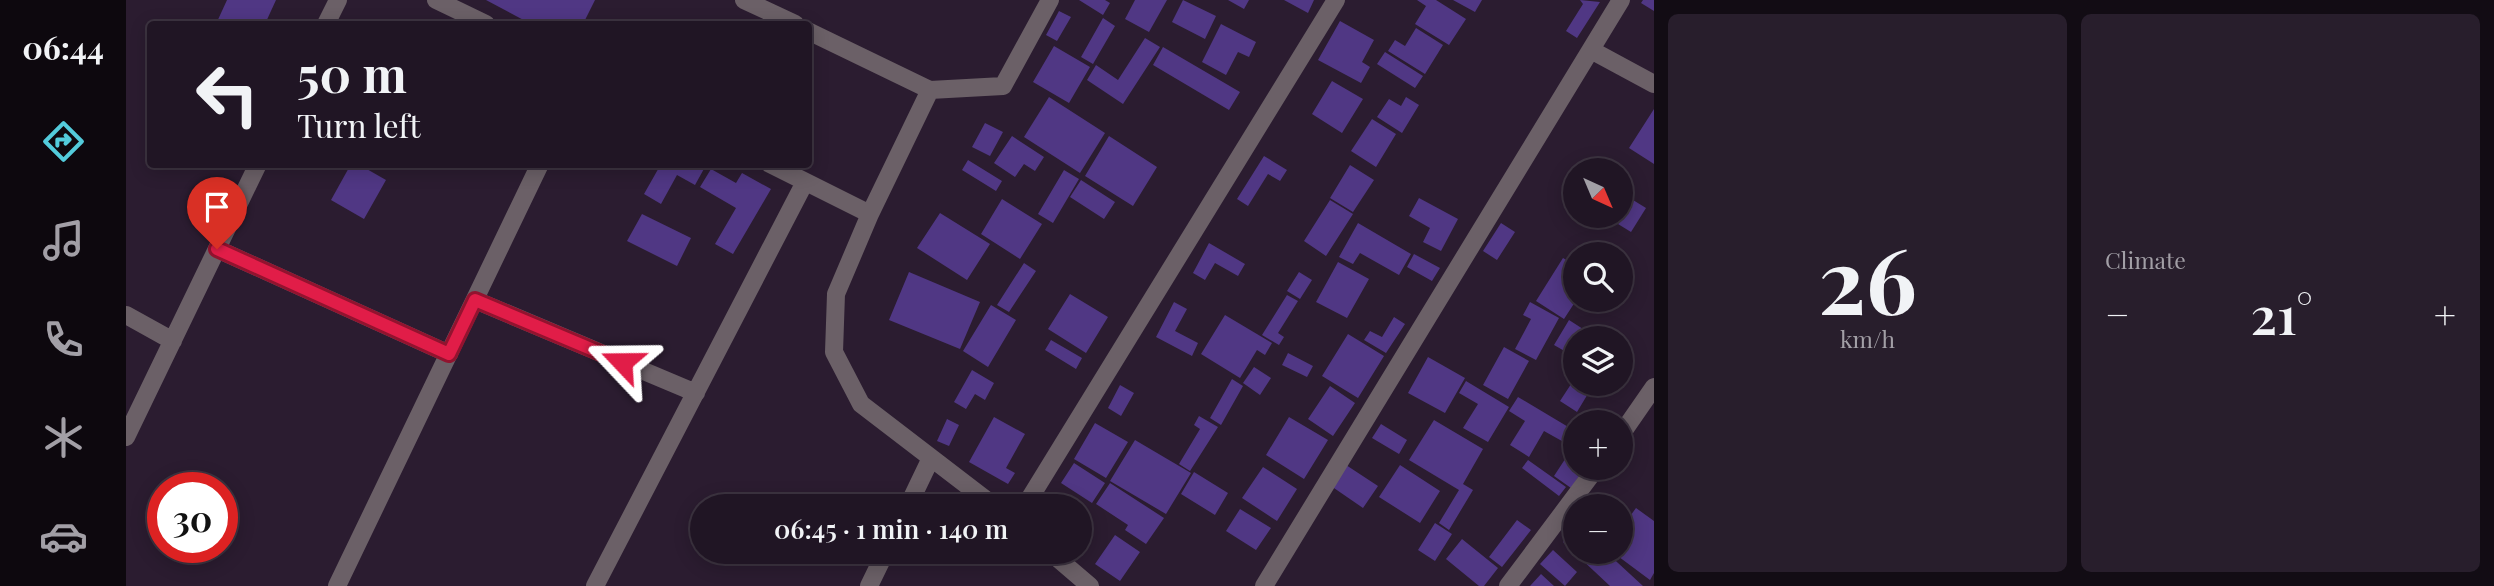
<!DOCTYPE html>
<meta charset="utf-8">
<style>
body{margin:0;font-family:"Playfair Display",serif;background:#281e2c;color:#f1f3f6;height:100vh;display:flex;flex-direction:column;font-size:26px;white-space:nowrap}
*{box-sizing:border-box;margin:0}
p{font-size:23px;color:#a29fa6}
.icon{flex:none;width:38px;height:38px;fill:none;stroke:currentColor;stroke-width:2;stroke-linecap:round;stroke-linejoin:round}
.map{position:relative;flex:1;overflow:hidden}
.panel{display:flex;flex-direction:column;gap:14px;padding:14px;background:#120c14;width:840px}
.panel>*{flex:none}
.top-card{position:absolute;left:21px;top:21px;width:665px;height:147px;border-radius:7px;box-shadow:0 4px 18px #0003,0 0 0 2px #3d3441;background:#201524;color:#f1f3f6;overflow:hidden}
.needle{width:46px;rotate:136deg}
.controls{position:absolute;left:1437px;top:158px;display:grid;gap:14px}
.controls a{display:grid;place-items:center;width:70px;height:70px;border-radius:50%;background:#201524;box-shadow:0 4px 18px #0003,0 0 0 2px #3d3441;font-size:35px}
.speed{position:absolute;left:21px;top:472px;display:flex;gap:14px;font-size:35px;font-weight:700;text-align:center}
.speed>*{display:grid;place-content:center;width:91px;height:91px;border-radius:50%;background:#201524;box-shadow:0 4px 18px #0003,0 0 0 2px #3d3441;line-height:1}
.speed .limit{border:10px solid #d22;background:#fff;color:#111}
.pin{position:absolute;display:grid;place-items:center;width:60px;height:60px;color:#fff;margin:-72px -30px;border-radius:50% 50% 50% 0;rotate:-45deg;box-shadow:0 0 7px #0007}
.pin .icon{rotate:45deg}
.me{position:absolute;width:77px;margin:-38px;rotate:293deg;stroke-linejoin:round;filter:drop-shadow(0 0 5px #0008)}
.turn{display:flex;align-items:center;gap:24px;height:147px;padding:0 35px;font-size:32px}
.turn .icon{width:91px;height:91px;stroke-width:2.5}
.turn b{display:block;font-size:49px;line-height:60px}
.big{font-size:52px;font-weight:600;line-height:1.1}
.panel .widget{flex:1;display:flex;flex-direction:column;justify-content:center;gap:10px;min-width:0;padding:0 24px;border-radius:10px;background:#281e2c}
.panel .dial{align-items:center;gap:0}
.dial b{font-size:91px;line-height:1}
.heat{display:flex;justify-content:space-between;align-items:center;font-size:38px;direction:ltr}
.panel .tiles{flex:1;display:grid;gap:14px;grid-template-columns:repeat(2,1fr)}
.trip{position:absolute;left:564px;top:494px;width:402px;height:70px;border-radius:35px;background:#201524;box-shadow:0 4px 18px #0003,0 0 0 2px #3d3441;font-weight:600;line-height:70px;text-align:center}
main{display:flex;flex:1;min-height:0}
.dock{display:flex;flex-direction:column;width:126px;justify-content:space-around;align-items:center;background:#0d080e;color:#a29fa6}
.dock .icon{width:49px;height:49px}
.dock .current{color:#53cbdb}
.dock b{font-size:32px;color:#f1f3f6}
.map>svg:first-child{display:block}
.building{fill:#503784}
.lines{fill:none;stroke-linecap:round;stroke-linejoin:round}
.minor{stroke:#6b6067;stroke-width:18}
.route-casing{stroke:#92132f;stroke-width:18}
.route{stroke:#e11d48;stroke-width:12}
</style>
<main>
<nav class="dock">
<b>06:44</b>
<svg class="icon current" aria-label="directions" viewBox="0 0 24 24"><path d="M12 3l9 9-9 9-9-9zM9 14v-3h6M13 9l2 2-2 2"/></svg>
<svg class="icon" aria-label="music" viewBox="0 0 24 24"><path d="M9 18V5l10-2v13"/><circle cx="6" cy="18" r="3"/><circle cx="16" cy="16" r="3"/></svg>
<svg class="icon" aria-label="phone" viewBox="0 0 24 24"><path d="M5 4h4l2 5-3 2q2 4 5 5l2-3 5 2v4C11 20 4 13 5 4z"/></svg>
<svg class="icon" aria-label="climate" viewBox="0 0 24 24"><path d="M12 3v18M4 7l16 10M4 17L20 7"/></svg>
<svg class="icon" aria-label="car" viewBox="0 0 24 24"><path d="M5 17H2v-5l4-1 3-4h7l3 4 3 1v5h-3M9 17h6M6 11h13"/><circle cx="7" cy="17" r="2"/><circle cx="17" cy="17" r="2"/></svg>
</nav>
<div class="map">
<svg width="1528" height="586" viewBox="0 0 1528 586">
<rect width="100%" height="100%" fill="#2b1c30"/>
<!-- building -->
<path class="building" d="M101 0H150L139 24H90Z
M360 0H469L457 24H405Z
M953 0H979L984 3 977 15Z
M1009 0H1041L1023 32 999 19Z
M1057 0 1090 16 1079 39 1046 22Z
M1102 0H1123L1118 9Z
M1158 0H1188L1182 13Z
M1291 0H1310L1340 19 1323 45 1289 24 1300 6Z
M1327 0H1356L1349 12Z
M1454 0 1474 2 1451 38 1440 31 1457 4Z
M1517 0H1528V11L1515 3Z
M933 11 945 17 931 41 920 35Z
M977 18 989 26 967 64 955 57Z
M1214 21 1248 40 1236 62 1244 67 1235 83 1192 60Z
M1095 24 1130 42 1123 57 1112 52 1100 75 1076 62Z
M1290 28 1317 45 1299 74 1262 51 1269 40 1279 46Z
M1019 38 1034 47 997 104 961 80 970 65 992 80Z
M928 46 964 67 943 103 907 82Z
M1037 47 1114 92 1103 110 1027 65Z
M1259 52 1297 76 1289 88 1251 64Z
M1206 81 1237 99 1216 133 1186 114Z
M923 97 979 133 954 173 898 137Z
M1280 97 1293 105 1276 133 1251 117 1263 99 1275 106Z
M1528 109V164L1503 148Z
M1246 119 1270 134 1250 167 1225 151Z
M859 123 877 132 864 156 846 147Z
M886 136 918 157 909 171 898 164 889 177 868 163Z
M983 136 1031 167 1007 206 959 176Z
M1138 156 1161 170 1154 181 1142 174 1122 206 1111 199Z
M842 160 876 181 870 191 836 170Z
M225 164H232L260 180 238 219 205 200Z
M535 164H575L579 167 569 185 551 175 535 204 518 194Z
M1224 165 1248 180 1227 212 1204 198Z
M585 169 610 183 616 173 645 189 607 254 589 244 610 208 574 187Z
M938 170 953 179 927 223 912 214Z
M955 180 989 202 978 219 944 197Z
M1293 198 1332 219 1315 251 1297 242 1304 228 1283 216Z
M876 199 916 224 894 259 855 234Z
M1204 200 1227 214 1200 256 1178 241Z
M1507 200 1520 208 1505 232 1492 224Z
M814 213 864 244 841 280 791 248Z
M516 214 565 238 551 266 501 241Z
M1232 223 1285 254 1273 275 1234 253 1227 264 1213 257Z
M1375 223 1389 232 1371 260 1357 251Z
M1083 243 1119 264 1112 276 1089 263 1079 280 1067 273Z
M1288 254 1314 268 1306 281 1281 267Z
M1437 258 1449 265 1451 299 1438 319 1410 301Z
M1212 262 1243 279 1221 318 1190 302Z
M898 263 910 271 883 312 871 305Z
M783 272 854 302 834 349 763 320Z
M1173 272 1186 280 1174 299 1161 291Z
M944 294 982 317 960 353 922 329Z
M1161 295 1172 301 1152 333 1158 337 1153 345 1136 335Z
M1048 302 1061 309 1049 331 1072 343 1066 356 1030 337Z
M1404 302 1433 318 1410 360 1389 349 1405 319 1397 315Z
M865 305 890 320 862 367 837 351Z
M1099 315 1146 343 1139 355 1131 350 1114 378 1075 354Z
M1268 317 1279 324 1260 353 1238 340 1244 331 1256 337Z
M1443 320 1471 338H1449V357L1428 345Z
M1222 334 1258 356 1232 398 1196 376Z
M925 340 956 358 950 369 919 350Z
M1378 347 1403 361 1382 399 1357 385Z
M1162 353 1187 366 1181 377 1156 365Z
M1302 357 1339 378 1319 413 1282 393Z
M1128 367 1145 378 1134 395 1117 383Z
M846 370 868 383 859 400 849 394 840 409 828 402Z
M1449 378V383H1459L1466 387 1451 412 1434 401Z
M1106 379 1117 386 1095 425 1084 418Z
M1340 381 1383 407 1362 442 1337 428 1352 404 1333 393Z
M994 385 1008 393 995 416 982 408Z
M1204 386 1229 403 1207 436 1182 419Z
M1392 397 1449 431 1443 445 1418 431 1403 457 1384 445 1399 421 1383 411Z
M1073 416 1092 427 1064 471 1053 464 1074 429 1068 425Z
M868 417 899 434 880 468 889 473 882 484 843 462Z
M1163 417 1202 440 1178 479 1140 455Z
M821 419 833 425 823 446 811 441Z
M1308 420 1357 449 1337 484 1347 490 1323 530 1313 523 1333 490 1283 460Z
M969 423 1002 442 980 478 948 459Z
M1255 424 1281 440 1273 454 1246 438Z
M1009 440 1065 473 1040 514 984 481Z
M1449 444V467H1459L1445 488 1428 476Z
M1402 460 1440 487 1433 496 1396 468Z
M948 463 979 483 966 503 935 483Z
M1220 465 1252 486 1237 508 1205 486Z
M1274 465 1314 491 1294 523 1253 497Z
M1137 467 1171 489 1151 521 1116 498Z
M1068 472 1102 493 1089 515 1055 494Z
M984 483 1038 518 1020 544 999 530 1002 525 970 504Z
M1510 508 1528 521V573L1524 580 1485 551H1494V530Z
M1114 509 1145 528 1130 550 1100 531Z
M1391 520 1405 530 1376 567 1363 557Z
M1309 523 1326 534 1309 561 1292 550Z
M1449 529V551H1479L1517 586H1484L1437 542Z
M989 535 1014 552 994 581 969 564Z
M1336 539 1372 568 1358 586H1353L1320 559Z
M1427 550 1451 572 1439 586 1414 564Z
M1415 574 1428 586H1404Z"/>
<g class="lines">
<!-- minor -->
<path class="minor" d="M310 0 360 24
M618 0 669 24
M200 24 212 0
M682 31 804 90
M1465 50 1528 84
M644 164 744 214
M91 249 323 354
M349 300 570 393
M0 315 47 341
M1494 436 1528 387
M0 437 132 164
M782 506 805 458
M868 506 735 404 708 352 710 294 744 214 804 90 877 86 924 0
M899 506 1210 0
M923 551 964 586
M211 586 414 164
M469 586 679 182
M743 586 760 551
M1138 586 1495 0
M1382 586 1471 467"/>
</g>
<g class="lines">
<defs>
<path id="route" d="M91 249 323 354 349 300 496 362"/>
</defs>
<!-- route casing -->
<use href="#route" class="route-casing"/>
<!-- route -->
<use href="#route" class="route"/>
</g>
</svg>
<div class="controls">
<a><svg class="needle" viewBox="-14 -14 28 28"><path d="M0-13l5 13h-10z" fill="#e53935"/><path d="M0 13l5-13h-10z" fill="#a29fa6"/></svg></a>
<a><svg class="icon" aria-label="search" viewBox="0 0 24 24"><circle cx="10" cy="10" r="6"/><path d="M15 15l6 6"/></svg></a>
<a><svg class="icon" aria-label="layers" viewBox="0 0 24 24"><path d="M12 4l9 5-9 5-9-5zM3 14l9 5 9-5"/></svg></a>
<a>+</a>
<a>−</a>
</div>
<div class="speed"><div class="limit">30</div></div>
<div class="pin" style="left:91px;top:249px;background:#d93025"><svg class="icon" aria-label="arrive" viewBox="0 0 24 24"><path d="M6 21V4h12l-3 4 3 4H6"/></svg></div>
<svg class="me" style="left:496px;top:362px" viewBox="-20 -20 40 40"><path d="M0-17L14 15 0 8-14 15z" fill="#e11d48" stroke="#fff" stroke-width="4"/></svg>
<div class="trip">06:45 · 1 min · 140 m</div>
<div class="top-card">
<div class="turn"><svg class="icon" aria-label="left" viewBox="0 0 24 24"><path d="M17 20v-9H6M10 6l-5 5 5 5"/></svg><div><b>50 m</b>Turn left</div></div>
</div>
</div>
<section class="panel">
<div class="tiles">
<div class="widget dial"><b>26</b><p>km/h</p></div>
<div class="widget"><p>Climate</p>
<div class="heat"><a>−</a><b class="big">21°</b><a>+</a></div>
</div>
</div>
</section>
</main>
